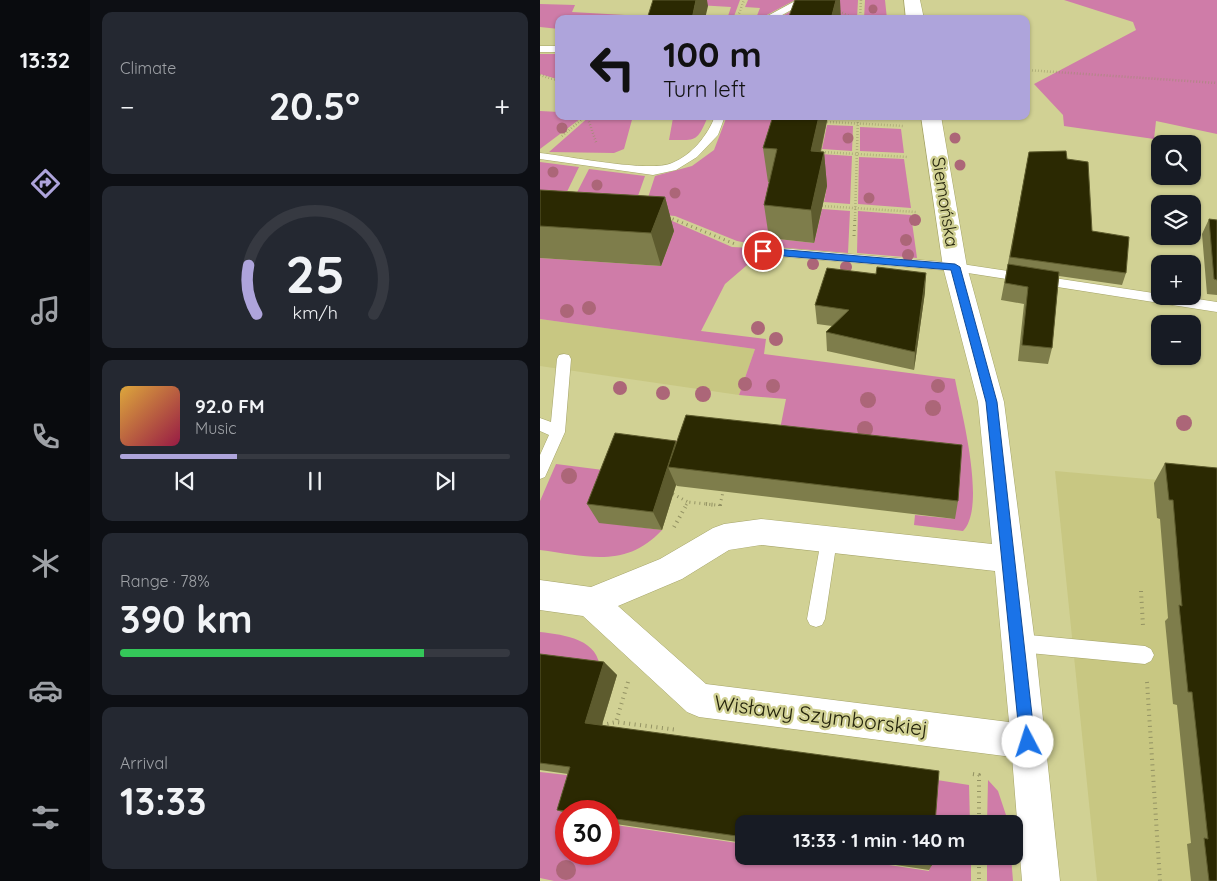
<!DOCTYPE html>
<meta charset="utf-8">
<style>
body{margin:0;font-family:Quicksand,sans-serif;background:#242831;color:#f1f3f6;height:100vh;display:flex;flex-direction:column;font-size:19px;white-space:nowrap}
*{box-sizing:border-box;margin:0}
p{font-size:16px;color:#9ea1a6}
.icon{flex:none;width:28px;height:28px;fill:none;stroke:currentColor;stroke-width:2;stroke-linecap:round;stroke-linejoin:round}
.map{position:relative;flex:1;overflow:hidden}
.sheet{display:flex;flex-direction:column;gap:12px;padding:12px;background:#0d0f14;width:450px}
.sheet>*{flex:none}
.top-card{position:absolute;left:15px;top:15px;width:475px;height:105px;border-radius:10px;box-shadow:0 1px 4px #0004;background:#aea4db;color:#111;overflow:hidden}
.buttons{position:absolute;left:611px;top:135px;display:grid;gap:10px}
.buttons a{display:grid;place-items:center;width:50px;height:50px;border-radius:10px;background:#171b24;box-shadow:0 1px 4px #0004;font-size:25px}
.speed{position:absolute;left:15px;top:800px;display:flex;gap:10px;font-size:25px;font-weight:700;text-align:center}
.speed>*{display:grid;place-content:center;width:65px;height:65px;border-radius:50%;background:#171b24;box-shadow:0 1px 4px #0004;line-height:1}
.speed .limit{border:8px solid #d22;background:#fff;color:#111}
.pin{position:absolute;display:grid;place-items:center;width:42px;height:42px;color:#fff;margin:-21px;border:2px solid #fff;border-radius:50%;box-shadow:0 1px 5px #0007}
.me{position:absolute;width:55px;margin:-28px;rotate:355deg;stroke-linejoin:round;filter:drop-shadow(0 0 4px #0008)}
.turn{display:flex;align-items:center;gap:18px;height:105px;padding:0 25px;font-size:22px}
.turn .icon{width:65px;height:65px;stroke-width:2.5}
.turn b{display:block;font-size:35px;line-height:42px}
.big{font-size:38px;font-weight:700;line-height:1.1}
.sheet .widget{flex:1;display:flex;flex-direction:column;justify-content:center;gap:8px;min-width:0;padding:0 18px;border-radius:10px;background:#242831}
.sheet .dial{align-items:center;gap:0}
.dial svg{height:130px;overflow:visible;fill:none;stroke:#363941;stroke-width:7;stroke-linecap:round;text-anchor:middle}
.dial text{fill:#f1f3f6;stroke:none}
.song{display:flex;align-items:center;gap:15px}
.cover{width:60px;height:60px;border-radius:8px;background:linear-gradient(135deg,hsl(40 70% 55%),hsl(340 70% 35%))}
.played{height:5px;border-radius:2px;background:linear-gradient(90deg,#aea4db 30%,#363941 30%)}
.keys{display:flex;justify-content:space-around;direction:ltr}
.heat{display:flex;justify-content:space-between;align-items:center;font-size:28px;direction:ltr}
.charge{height:8px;border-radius:4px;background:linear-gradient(90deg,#34c759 78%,#363941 0)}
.trip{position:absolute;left:195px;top:815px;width:288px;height:50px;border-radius:10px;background:#171b24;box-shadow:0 1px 4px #0004;font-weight:700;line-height:50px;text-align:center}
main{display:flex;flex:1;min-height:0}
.dock{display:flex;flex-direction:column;width:90px;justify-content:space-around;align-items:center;background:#090b0e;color:#9ea1a6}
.dock .icon{width:35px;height:35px}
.dock .on{color:#aea4db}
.dock b{font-size:22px;color:#f1f3f6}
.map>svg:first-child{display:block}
.built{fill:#c8c782}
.green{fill:#cf7ca8}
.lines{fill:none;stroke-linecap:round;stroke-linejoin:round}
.service-casing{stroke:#a5a468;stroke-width:1}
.minor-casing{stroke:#a5a468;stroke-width:1}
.path-far2{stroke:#939263;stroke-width:2.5;stroke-dasharray:0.5 2.5;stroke-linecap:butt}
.path-far1{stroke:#939263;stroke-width:3;stroke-dasharray:1 4;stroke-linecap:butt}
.path{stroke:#939263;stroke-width:4;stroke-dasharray:1 4.5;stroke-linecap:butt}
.service{fill:#fff;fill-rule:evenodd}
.minor{fill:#fff;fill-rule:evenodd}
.tree{fill:#ac6678}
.wall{fill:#7e7d4b}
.shaded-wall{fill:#5d5b2e}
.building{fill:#2b2902;stroke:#5d5b2e}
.route{fill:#1a73e8;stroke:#114b97}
.labels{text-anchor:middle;stroke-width:5;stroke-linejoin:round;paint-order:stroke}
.street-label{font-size:18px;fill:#25240c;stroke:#d1d194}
.near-street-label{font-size:21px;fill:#25240c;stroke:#d1d194}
</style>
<main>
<nav class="dock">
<b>13:32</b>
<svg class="icon on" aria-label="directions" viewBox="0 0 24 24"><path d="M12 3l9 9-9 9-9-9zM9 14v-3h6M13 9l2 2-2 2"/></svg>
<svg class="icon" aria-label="music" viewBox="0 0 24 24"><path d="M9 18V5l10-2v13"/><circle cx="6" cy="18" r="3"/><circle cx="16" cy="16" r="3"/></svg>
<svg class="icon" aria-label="phone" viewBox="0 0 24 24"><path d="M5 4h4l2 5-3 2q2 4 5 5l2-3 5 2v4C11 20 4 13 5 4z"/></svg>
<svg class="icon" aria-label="climate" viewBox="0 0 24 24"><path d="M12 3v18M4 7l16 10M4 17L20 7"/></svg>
<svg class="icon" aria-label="car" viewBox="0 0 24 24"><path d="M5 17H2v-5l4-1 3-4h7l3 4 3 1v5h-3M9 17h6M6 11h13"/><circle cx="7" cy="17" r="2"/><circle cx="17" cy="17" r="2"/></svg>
<svg class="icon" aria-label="filters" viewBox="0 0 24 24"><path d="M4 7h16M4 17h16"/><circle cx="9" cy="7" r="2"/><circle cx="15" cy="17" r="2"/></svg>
</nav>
<section class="sheet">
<div class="widget"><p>Climate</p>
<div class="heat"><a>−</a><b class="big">20.5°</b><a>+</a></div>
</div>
<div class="widget dial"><svg viewBox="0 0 100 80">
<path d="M14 69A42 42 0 1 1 86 69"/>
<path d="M14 69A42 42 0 0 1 9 39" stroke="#aea4db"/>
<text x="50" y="56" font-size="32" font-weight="700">25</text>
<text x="50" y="72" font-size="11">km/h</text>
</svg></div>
<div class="widget">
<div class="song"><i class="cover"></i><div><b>92.0 FM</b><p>Music</p></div></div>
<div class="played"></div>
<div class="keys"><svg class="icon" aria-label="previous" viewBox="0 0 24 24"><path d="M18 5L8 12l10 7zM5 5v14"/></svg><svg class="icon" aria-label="pause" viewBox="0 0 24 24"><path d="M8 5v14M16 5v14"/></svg><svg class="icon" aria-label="next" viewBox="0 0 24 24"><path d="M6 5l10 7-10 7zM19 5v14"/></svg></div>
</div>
<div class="widget"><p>Range · 78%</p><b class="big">390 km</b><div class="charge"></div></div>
<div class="widget"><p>Arrival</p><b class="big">13:33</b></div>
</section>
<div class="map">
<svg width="677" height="881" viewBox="0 0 677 881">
<rect width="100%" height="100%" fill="#d1d194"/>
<!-- built -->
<path class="built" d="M0 319 215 349 199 395 0 366Z
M515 471 677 485V881H557Z"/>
<!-- green -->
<path class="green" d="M159 0H200L193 19H187L191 7 157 5Z
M208 0H255L219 19H200L216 18 220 8 205 7Z
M271 0H318L317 19H237Z
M325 0H345L347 19H324Z
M524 0H677V134L616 121 614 139 524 126 523 115 494 84 596 30 593 22Z
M0 4 35 5 32 12 120 17 119 19H19V29L0 27Z
M0 54H19L17 79 0 74Z
M0 111 19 112V116H44L0 149Z
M50 116H93L84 149 74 153 9 152Z
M109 116H168C157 143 156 140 129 140L133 118Z
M187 116H246L228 182 241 183 229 238 274 243 282 209 310 211 308 253 223 246 197 241 135 216 103 213 115 176 152 166 174 150Z
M287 125 313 126 312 151 282 149Z
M320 127 361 129 364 153 320 151Z
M280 154 312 156 310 204 284 202 287 185 274 184Z
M319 157 364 159 371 208 318 204Z
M0 162 39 167 23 200 0 198Z
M49 169 105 176 92 213 29 208Z
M318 211 371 215 377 258 317 253Z
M130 220 192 247 213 248 220 254 185 284 161 331 226 339 224 354 415 379C421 411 447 507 423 531L374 525 375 515 415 519 145 460 85 454 59 522 122 530C86 569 47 556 0 550V501L16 464 63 470 77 435 138 441 240 429 246 399 199 395 215 349 0 319V258L121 266 134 231 97 228Z
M0 632C25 635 60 639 60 671L0 680Z
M0 772 44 777 26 811V854H69V824L204 844V856H289L389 871 391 856H431V881H14L0 878Z
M397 780 429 785 430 824H394Z
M448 780 458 791 469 824H447Z
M447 856H471L473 881H447Z"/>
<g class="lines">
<defs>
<path id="service" d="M257 0H269L235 19H222Z
M0 46H19V52H0Z
M175 116H185L178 135 157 157 136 170 113 175 0 159V153C28 156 110 173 132 163 152 155 168 135 175 116Z
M218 243 226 247 415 263 620 294V296H638L677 302V312L415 271 223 255 212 247Z
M24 354 29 355 31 359 25 432 5 477 0 479V455L9 435 0 431V418L11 422 17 359 19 355Z
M289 533 295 535 297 540 285 619 282 625 276 627 270 625 267 619 281 540 283 535Z
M479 634 605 646 611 649 614 655 611 661 605 664 479 652 473 649 470 643 473 637Z"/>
<path id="minor" d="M364 0H380L384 19H366Z
M381 116H401L427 267 464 402 495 643 520 881H482L472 757 159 717 147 712 43 616 0 610V580L51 587 120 559 173 528 184 524 221 519 452 544 438 402 403 267ZM221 545 455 571 469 722 166 684 78 606 142 579 189 550Z"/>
</defs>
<!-- service casing -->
<use href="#service" class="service-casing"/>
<!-- minor casing -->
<use href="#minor" class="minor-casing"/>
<!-- path-far2 -->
<path class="path-far2" d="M297 10 315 19
M297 17H311
M197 19 204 0
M320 19 321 0
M486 70 677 83
M0 75 19 81
M47 116 56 142
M287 122 364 126
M22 136 46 116
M282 152 368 157
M282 206 376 212
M127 217 131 219
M315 219 318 116"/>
<!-- path-far1 -->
<path class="path-far1" d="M128 217 195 244
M314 236 315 217
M133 494 148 502
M146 505 148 502 176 505
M180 505 183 492"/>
<!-- path -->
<path class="path" d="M166 504 176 505
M180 506V504
M134 527 147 504
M601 591 603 626
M88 682 76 722 138 730
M607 682 620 881
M62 725 76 722
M433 774 439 775V824
M439 856V881"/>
<!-- service -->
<use href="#service" class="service"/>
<!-- minor -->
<use href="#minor" class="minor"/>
</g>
<!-- trees -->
<g class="tree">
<circle cx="333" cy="9" r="4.5"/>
<circle cx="22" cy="128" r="5.5"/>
<circle cx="308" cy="138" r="5.5"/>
<circle cx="415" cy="138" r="5.5"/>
<circle cx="420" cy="165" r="5.5"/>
<circle cx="13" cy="172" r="5.5"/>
<circle cx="57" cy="185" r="5.5"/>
<circle cx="135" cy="193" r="5.5"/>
<circle cx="329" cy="198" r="5.5"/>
<circle cx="375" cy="220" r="6"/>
<circle cx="366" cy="240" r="6"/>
<circle cx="368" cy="255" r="6"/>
<circle cx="273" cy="264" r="6"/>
<circle cx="306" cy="267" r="6"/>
<circle cx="49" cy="308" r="7"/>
<circle cx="27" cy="311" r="7"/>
<circle cx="218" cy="328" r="7"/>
<circle cx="236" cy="339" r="7"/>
<circle cx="205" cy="384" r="7"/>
<circle cx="233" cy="386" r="7"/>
<circle cx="398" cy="386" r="7"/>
<circle cx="80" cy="388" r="7"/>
<circle cx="123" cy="393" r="7"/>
<circle cx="163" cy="394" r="8"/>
<circle cx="328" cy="400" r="8"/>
<circle cx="393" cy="408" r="8"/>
<circle cx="644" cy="423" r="8"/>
<circle cx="325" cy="429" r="8"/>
<circle cx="29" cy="476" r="8"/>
<circle cx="26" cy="870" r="10"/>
</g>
<!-- wall -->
<path class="wall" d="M233 116H288L281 152H284L287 186 274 243 229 238 224 205 229 182H228L223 148Z
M489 152 527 159 552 231 586 273 582 285 519 276 512 348 508 364 478 361 484 304 461 300Z
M0 190 125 197 134 231 121 266 0 258Z
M669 219 677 220V295L667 294 662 234Z
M385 292 374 370 287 351 286 332 292 326 277 324 275 305Z
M136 443 418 501 415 519 137 486 136 485 122 530 59 523 47 504Z
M625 463 677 468V881H651L647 844 651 843 637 705 633 704 625 621 628 618 620 519 617 518 614 483Z
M0 654 64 662 77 675 62 725 204 824V843L69 823V811H26V814L17 810 28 774 0 770Z
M296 856H392V865L389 870Z"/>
<!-- shaded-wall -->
<path class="shaded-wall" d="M156 0H167L168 6 165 19H152Z
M296 0H300L301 19H291Z
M279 116H288L273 185 271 151Z
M284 152 287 186 274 243 271 210Z
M125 197 134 231 121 266 111 233Z
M386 273 385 292 374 370 375 352Z
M136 441 143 461 128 467 136 485 122 530 113 512Z
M64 662 77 675 59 734 45 723Z"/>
<!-- building -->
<path class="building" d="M113 0H156L152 19H107Z
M255 0H296L291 19H248Z
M233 116H279L271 151 284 152 271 210 224 205 237 149 223 148Z
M526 151 527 159 548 162 552 231 589 237 586 273 470 257 489 152Z
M0 190 125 197 111 233 0 226Z
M669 219 677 220V280L674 279Z
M468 264 519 272 512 348 482 345 488 287 465 283Z
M337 267 386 273 375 352 286 332 309 310 275 305 287 268 336 274Z
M146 415 422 445 418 501 128 467Z
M75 433 136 441 113 512 47 504Z
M625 463 677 468V881H669L664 838 668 839 652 692H648L639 605 642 606 633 500H629Z
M0 654 64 662 45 723 399 771 395 824H204V837L69 818V811H26L17 810 30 767 0 763Z
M332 856H392V865Z"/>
<!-- route -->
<path class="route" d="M223 248 415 264 420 267 457 402 495 742 493 747 488 749 482 747 480 742 446 402 411 270 220 254 219 251Z"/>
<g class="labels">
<!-- street labels -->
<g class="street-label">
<text transform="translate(405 202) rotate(81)" y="6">Siemońska</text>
</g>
<!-- near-street labels -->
<g class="near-street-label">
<text transform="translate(281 716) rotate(7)" y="7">Wisławy Szymborskiej</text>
</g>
</g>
</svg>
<div class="buttons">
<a><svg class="icon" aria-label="search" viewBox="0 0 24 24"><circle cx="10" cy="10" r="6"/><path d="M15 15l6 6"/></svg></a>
<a><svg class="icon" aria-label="layers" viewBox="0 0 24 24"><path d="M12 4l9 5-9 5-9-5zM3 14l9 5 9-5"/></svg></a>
<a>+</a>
<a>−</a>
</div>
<div class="speed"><div class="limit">30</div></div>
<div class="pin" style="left:223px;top:251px;background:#d93025"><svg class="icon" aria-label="arrive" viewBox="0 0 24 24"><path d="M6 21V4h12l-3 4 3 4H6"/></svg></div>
<svg class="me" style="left:488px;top:742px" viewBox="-20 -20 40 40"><circle r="19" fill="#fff"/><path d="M0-13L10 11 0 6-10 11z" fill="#1a73e8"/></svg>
<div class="trip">13:33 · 1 min · 140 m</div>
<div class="top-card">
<div class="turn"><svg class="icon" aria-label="left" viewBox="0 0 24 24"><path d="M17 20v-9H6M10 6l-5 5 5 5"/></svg><div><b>100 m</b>Turn left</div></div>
</div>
</div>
</main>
